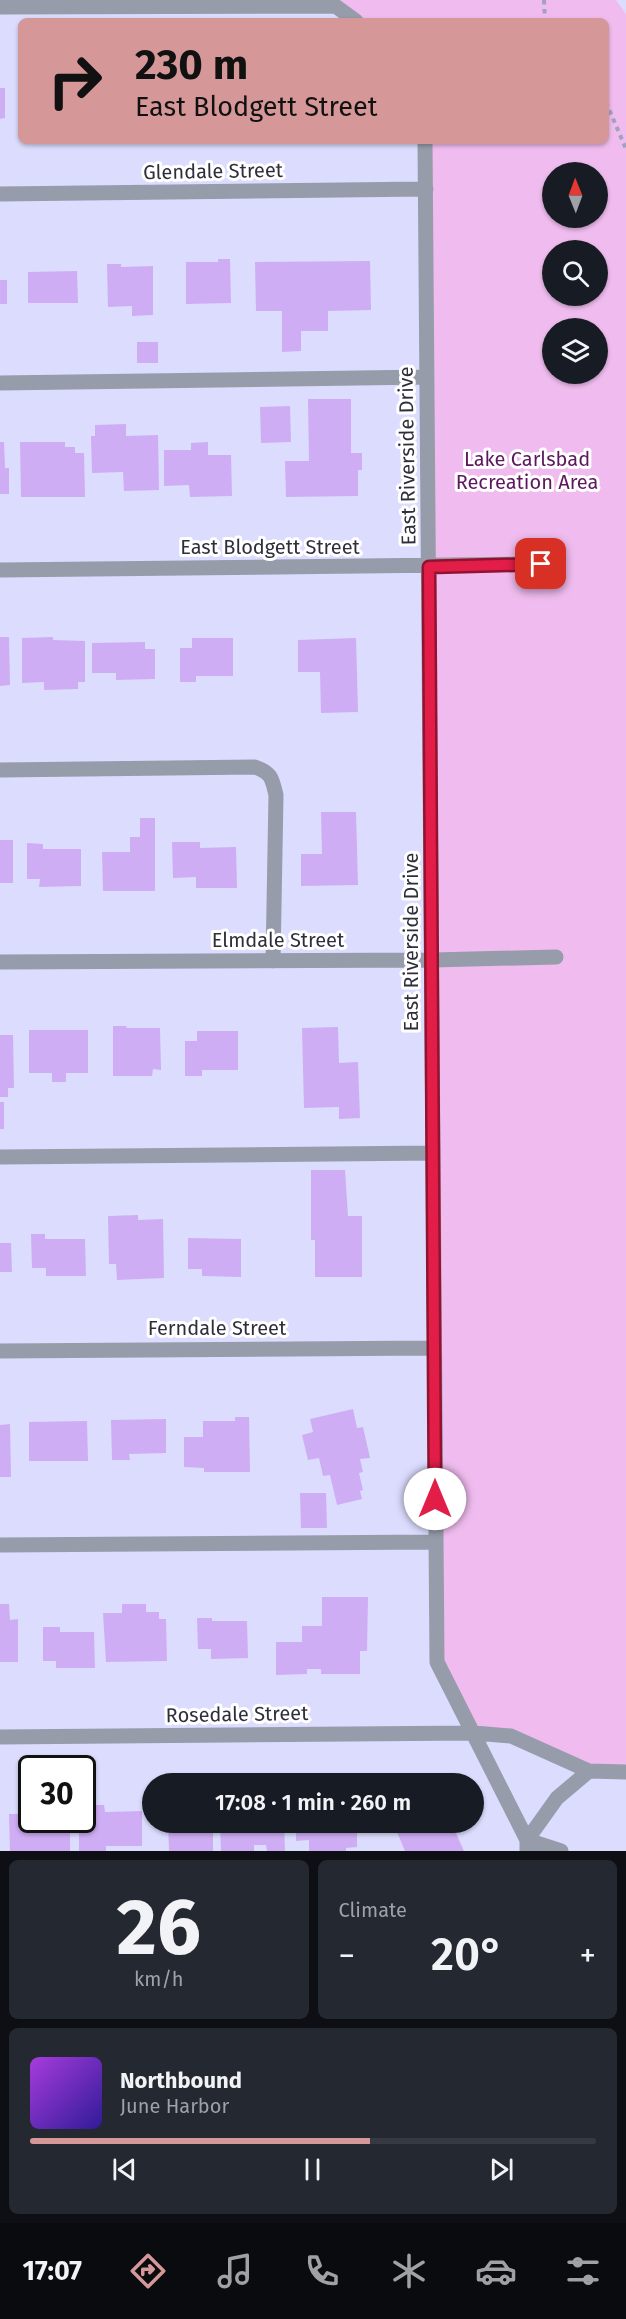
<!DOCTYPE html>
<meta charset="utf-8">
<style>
body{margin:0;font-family:"Fira Sans",sans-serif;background:#242831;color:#f1f3f6;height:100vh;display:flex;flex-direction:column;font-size:22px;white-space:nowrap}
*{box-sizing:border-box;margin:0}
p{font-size:20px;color:#9ea1a6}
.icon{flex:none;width:33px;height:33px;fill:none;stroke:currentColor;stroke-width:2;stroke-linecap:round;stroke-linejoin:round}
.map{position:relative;height:1851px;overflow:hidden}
.side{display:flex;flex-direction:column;gap:9px;padding:9px;background:#0d0f14;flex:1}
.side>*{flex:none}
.top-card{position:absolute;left:18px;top:18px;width:591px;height:126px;border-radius:9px;box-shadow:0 2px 4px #0004;background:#d69798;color:#111;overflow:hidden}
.needle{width:39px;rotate:359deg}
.tools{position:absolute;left:542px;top:162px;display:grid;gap:12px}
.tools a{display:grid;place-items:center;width:66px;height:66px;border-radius:50%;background:#171b24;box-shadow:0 2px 4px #0004;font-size:30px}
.speed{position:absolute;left:18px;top:1755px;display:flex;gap:12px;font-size:30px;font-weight:700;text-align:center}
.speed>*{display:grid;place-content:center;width:78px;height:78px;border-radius:50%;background:#171b24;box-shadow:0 2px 4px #0004;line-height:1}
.speed .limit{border:3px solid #111;border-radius:9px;background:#fff;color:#111}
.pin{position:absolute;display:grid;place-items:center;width:51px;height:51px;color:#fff;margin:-26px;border-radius:12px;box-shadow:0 3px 9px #0006}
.me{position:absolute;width:66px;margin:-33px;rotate:0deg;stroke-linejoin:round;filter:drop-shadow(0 0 4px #0008)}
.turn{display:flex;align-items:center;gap:21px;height:126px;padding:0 18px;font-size:27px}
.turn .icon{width:78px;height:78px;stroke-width:2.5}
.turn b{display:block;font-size:42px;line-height:51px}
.big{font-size:45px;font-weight:600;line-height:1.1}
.side .card{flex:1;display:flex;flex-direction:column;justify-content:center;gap:9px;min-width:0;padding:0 21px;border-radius:9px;background:#242831}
.side .dial{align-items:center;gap:0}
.dial b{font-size:78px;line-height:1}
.song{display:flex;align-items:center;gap:18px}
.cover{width:72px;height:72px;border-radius:9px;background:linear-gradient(135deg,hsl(280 70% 55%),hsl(250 70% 35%))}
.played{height:6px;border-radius:3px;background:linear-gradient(90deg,#d69798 60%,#363941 60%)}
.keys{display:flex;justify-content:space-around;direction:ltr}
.heat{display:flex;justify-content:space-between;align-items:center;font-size:33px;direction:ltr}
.side .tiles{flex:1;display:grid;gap:9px;grid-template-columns:1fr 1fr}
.card:last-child{grid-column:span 2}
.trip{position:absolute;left:142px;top:1773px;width:342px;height:60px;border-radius:30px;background:#171b24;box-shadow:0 2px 4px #0004;font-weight:600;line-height:60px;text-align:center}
.tabs{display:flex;height:96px;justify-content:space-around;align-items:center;background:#090b0e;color:#9ea1a6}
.tabs .icon{width:42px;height:42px}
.tabs .current{color:#d69798}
.tabs b{font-size:27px;color:#f1f3f6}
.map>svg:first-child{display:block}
.green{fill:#f0bcef;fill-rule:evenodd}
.building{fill:#cfadf4}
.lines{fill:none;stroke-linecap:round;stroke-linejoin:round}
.path{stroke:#a2a2bd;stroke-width:4;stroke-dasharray:4.5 4.5;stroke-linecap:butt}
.minor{stroke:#969caa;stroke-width:15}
.route-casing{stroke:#92132f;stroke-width:15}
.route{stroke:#e11d48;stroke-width:10}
.labels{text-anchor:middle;stroke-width:6;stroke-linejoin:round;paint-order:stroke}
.street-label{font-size:20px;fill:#2f2e3b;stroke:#fff}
.park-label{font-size:20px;fill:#5c175e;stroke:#fff}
</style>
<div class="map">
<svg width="626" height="1851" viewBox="0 0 626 1851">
<rect width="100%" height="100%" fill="#dcdcfe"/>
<!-- green -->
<path class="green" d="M327 0H616L626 14V1779L589 1771 511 1736 474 1733 437 1662 425 141H606V21H356ZM552 172H597V218H552ZM552 250H597V296H552ZM552 328H597V374H552Z"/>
<!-- building -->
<path class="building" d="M0 88H5V118L0 119Z
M218 259H230L231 303 186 304V262H218Z
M370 261 371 310 328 311V331H301V351L282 352V311H256L255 262Z
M107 264H121V267L153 266V315L132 316V306L108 307Z
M77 271 78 303H28V272Z
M0 280H7V304H0Z
M137 342H158V363H137Z
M308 399H351V453H362V470H358V496L286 497 285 461H309Z
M290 406 291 442 261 443 260 407Z
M126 424V436L158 435 159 490 124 491 123 472 92 473 91 436H95V425Z
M0 442H4L5 468H9V494H0Z
M20 442H65V447H75V453H84L85 497H21Z
M208 442V455H231L232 496 190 497 189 485 164 486V450H191V443Z
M0 637H9L10 685 0 686Z
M53 637V640L85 641V682H78V689L44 690V682L22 683V638Z
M192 638H233V676H196V682H180V648H192Z
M356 638 358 712 321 713 320 672H298V640Z
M145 642V649H155V679L116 680V673H92V643Z
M321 812H356L358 885 301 886V854H322Z
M140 818H155V891H103L102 852H130V837H140Z
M0 840H13V883H0Z
M172 842H200V848L236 847 237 888H196V877L173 878Z
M27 843 43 844V849H81V886L39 887 40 879H27Z
M113 1026H126L127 1028H160L161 1070 153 1069 152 1076H113Z
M338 1027 339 1063 358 1062 360 1118 339 1119V1107L304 1108 302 1028Z
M29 1030H88V1073H66V1082H52V1073H29Z
M197 1031H238V1070H202V1076H185V1041H197Z
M0 1035H13L14 1088H8V1097H0Z
M0 1102H4V1129H0Z
M311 1170H345L348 1216H362V1277H315V1240H311Z
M138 1215V1220L163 1219 164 1278 117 1280 116 1264H109L108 1216Z
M31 1234H45V1239H85L86 1276H46V1268H32Z
M188 1238 241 1239V1277L202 1276V1269H188Z
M0 1243H11L12 1272H0Z
M353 1409 357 1428 363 1427 370 1458 360 1459 363 1472 359 1473 363 1490 360 1491 362 1499 337 1505 330 1475 323 1476 319 1458 308 1460 302 1435 313 1432 310 1419Z
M235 1417H249L250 1472H204V1468L184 1467V1437H203V1421H235Z
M166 1419V1453L129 1454 130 1460H112L111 1420Z
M87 1421 88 1461H29V1422Z
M10 1424 11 1477H0V1425Z
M300 1493H326L327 1528H301Z
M322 1597H368L367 1651H360V1674H321V1669H307V1674L276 1675V1642H302V1626H322Z
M0 1604H9L10 1620 18 1619V1662H0Z
M122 1604H146V1612H159V1619H166L167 1661 106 1662 103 1613H122Z
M197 1618H212V1621H247L248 1658 211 1659V1649H198Z
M43 1627H60V1632H94L95 1668H56V1661H43Z
M82 1805H104L105 1812 142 1811V1846H106V1851H79V1820H82Z
M23 1807H32V1820H70V1851H10L9 1814H23Z
M168 1822H213V1851H169Z
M220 1822H284L285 1851H267L266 1845H254V1851H221Z
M296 1822H357V1847L346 1848V1851H309V1840L296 1841Z
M400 1822H451L464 1851H405L394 1825Z"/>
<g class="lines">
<!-- path -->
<path class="path" d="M544 0 545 21
M606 102 626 149"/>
<!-- minor -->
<path class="minor" d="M327 0 356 21
M0 7 334 6
M425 141 437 1662 527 1840V1851
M0 194 426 189
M0 383 427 377
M0 570 541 564
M0 770 255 767C272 773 272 779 276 795L273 961
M0 962 433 960 556 957
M0 1157 433 1153
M0 1351 434 1348
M0 1545 435 1542
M0 1737 474 1733 511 1736 589 1771 626 1772
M561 1851 527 1840 557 1798 589 1771"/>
</g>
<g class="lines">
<defs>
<path id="route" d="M435 1499 429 567 541 564"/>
</defs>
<!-- route casing -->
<use href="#route" class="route-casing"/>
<!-- route -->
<use href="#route" class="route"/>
</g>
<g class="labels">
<!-- street labels -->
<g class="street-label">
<text transform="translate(213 171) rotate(-1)" y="7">Glendale Street</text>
<text transform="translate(407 456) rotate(-91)" y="7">East Riverside Drive</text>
<text x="270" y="554">East Blodgett Street</text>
<text x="278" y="947">Elmdale Street</text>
<text transform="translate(411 942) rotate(-90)" y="7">East Riverside Drive</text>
<text x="217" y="1335">Ferndale Street</text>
<text transform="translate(237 1714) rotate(-1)" y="7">Rosedale Street</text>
</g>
<!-- park labels -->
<g class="park-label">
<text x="527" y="466">Lake Carlsbad<tspan x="527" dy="23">Recreation Area</tspan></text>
</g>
</g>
</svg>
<div class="tools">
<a><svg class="needle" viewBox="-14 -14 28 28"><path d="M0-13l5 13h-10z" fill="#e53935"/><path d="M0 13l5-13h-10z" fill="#9ea1a6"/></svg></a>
<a><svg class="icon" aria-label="search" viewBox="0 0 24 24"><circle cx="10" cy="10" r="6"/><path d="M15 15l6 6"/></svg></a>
<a><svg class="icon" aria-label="layers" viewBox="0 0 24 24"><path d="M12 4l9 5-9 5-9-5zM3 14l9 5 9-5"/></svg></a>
</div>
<div class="speed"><div class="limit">30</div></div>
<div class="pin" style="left:541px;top:564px;background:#d93025"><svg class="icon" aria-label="arrive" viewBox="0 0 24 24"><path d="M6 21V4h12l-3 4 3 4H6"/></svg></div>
<svg class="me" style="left:435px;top:1499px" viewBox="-20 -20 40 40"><circle r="19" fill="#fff"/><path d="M0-13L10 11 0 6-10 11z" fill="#e11d48"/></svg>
<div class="trip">17:08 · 1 min · 260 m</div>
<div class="top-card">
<div class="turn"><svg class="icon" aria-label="right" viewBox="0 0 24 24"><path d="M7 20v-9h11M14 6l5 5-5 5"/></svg><div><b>230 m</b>East Blodgett Street</div></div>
</div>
</div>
<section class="side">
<div class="tiles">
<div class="card dial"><b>26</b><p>km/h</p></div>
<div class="card"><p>Climate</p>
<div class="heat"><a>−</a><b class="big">20°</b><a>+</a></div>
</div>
<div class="card">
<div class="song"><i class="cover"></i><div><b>Northbound</b><p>June Harbor</p></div></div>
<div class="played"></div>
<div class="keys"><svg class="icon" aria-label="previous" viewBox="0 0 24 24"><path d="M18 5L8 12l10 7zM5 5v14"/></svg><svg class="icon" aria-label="pause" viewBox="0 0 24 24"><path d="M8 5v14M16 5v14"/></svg><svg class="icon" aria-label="next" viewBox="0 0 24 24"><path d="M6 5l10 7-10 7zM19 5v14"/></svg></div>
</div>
</div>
</section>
<nav class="tabs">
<b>17:07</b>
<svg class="icon current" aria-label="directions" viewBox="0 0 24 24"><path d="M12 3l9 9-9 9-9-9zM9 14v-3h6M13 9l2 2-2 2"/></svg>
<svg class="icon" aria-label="music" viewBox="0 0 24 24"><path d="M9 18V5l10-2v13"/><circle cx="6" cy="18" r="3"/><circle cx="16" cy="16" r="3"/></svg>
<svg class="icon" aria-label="phone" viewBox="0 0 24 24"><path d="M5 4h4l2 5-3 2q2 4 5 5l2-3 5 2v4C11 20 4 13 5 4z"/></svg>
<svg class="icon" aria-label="climate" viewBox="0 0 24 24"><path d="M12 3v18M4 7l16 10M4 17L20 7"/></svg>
<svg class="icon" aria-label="car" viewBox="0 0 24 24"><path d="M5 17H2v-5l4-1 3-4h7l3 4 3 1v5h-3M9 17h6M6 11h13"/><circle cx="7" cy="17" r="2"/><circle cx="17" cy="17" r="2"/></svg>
<svg class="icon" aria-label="filters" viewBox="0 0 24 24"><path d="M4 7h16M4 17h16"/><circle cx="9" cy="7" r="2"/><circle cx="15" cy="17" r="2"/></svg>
</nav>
